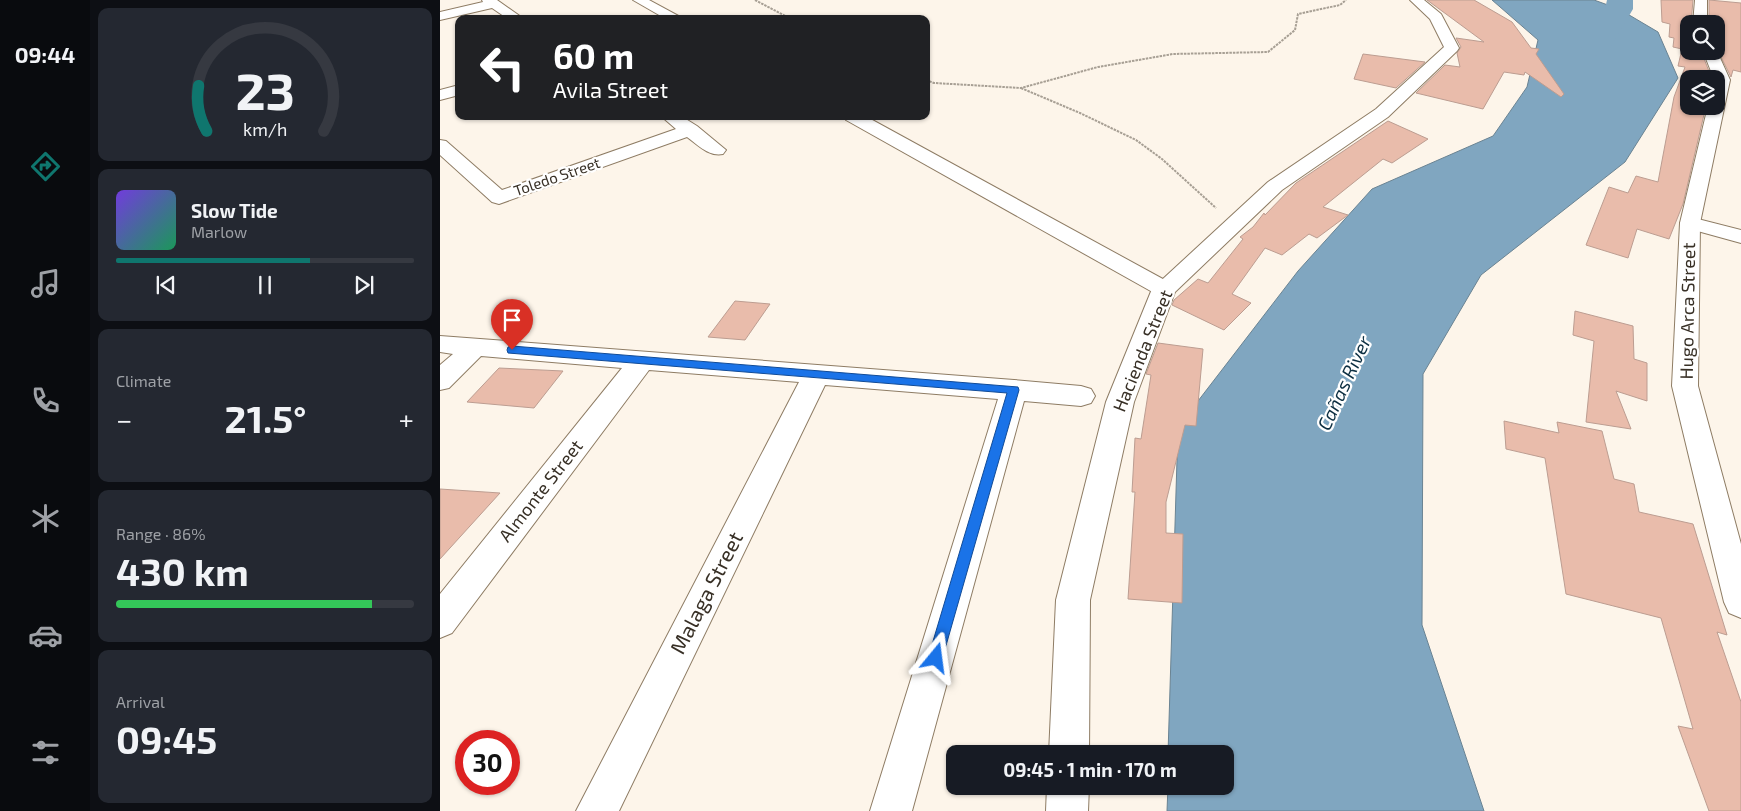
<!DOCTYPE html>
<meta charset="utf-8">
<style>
body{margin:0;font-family:"Exo 2",sans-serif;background:#242831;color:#f1f3f6;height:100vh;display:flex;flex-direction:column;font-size:19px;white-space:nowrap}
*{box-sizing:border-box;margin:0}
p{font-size:16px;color:#9ea1a6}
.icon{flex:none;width:28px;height:28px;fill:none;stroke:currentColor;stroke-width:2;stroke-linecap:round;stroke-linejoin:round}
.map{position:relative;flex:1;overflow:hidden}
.panel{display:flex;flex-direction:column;gap:8px;padding:8px;background:#0d0f14;width:350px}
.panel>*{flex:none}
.top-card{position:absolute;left:15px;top:15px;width:475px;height:105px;border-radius:10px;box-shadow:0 1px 4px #0004;background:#202124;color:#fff;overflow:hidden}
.controls{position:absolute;left:1240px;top:15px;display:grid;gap:10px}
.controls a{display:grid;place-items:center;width:45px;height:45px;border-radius:10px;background:#171b24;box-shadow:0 1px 4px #0004;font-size:25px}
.speed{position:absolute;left:15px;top:730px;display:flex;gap:10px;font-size:25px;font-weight:700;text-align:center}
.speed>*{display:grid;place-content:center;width:65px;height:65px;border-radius:50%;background:#171b24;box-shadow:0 1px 4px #0004;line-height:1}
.speed .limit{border:8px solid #d22;background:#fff;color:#111}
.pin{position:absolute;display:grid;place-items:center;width:42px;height:42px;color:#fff;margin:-51px -21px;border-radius:50% 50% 50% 0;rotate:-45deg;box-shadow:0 0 5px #0007}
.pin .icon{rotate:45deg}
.me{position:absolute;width:55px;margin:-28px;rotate:16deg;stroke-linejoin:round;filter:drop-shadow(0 0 4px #0008)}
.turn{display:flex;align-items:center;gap:18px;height:105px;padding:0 15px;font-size:22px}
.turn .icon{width:65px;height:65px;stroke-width:2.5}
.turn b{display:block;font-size:35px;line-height:42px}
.big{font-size:38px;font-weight:700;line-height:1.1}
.panel .tile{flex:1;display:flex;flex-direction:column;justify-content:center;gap:8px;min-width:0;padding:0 18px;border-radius:10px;background:#242831}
.panel .dial{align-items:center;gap:0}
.dial svg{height:130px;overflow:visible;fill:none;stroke:#363941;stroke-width:7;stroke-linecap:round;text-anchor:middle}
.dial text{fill:#f1f3f6;stroke:none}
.song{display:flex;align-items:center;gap:15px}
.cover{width:60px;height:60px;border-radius:8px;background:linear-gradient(135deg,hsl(260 70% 55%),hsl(150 70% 35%))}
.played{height:5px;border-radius:2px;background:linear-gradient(90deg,#0f766e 65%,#363941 65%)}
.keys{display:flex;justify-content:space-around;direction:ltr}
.heat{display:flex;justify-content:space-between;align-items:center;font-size:28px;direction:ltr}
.charge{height:8px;border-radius:4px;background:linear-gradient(90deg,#34c759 86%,#363941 0)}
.trip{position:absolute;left:506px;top:745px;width:288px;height:50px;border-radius:10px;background:#171b24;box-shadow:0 1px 4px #0004;font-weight:700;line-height:50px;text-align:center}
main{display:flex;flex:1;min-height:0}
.menu{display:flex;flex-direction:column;width:90px;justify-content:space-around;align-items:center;background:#090b0e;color:#9ea1a6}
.menu .icon{width:35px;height:35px}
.menu .active{color:#0f766e}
.menu b{font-size:22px;color:#f1f3f6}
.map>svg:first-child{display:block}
.water{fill:#80a6c0;stroke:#6a8392}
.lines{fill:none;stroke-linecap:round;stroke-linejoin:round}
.river{fill:#80a6c0;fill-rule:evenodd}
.building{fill:#e9bcab;stroke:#bc9d91}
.minor-casing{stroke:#8e7c64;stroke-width:2}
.tertiary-casing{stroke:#8e7c64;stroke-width:2}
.path{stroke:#a79f94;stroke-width:2;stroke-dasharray:2.5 1;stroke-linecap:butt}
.minor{fill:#fff;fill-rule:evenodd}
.tertiary{fill:#fff;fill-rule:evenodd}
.route{fill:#1a73e8;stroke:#114b97}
.labels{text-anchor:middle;stroke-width:4.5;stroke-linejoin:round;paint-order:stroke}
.far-street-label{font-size:15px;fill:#383026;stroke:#fff}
.street-label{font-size:18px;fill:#383026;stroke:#fff}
.water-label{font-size:19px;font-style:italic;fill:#0c2e41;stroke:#fff}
.near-street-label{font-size:21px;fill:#383026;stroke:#fff}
</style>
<main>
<nav class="menu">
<b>09:44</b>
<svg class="icon active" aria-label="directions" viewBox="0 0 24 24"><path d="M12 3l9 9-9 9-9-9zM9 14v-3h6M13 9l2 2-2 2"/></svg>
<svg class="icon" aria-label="music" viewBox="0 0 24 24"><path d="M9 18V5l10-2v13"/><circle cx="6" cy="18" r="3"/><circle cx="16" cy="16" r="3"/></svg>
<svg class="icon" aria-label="phone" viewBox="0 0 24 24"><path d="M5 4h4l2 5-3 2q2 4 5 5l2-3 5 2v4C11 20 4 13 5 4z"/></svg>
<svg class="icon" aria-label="climate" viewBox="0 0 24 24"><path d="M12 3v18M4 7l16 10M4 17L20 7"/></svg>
<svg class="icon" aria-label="car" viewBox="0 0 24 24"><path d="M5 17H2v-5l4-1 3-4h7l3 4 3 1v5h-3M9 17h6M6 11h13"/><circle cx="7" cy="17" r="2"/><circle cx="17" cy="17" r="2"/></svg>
<svg class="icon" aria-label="filters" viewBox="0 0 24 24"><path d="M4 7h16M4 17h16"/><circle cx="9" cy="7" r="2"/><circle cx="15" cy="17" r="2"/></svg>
</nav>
<section class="panel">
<div class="tile dial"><svg viewBox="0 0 100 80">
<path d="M14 69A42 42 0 1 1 86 69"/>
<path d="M14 69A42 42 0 0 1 9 41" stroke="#0f766e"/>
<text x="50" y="56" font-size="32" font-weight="700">23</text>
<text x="50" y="72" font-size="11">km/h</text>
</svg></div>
<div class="tile">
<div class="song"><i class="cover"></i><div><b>Slow Tide</b><p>Marlow</p></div></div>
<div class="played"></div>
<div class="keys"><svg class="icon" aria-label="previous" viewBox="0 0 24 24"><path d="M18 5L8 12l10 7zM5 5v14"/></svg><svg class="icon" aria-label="pause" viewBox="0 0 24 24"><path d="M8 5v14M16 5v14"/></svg><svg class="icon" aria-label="next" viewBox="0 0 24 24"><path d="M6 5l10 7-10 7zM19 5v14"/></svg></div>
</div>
<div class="tile"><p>Climate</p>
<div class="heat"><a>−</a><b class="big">21.5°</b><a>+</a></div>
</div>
<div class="tile"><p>Range · 86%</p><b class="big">430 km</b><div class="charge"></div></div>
<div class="tile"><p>Arrival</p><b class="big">09:45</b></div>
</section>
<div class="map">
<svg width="1301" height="811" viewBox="0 0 1301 811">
<rect width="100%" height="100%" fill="#fdf5ea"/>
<!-- water -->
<path class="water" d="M1052 0H1154L1179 9 1218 32 1238 78 1185 162 1041 275 983 374 982 625 1044 811H727L728 786H785V754H728L738 427 858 271 932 189 1053 136 1087 87 1098 40Z"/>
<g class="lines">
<!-- river -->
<path class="river" d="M1167 0H1193V9L1167 53 1156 56 1145 53 1141 47 1165 9Z"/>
</g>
<!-- building -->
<path class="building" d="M987 0H1034L1072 22 1091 48 1099 49 1096 54 1124 94 1121 97 1085 72 1084 75 1064 72 1043 109 976 93 1005 65 1020 67 1017 53 1021 47 1016 38 1044 42Z
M1221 0H1253L1251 24H1249V51H1261L1272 79H1249V106H1266L1243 204 1229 239 1197 229 1188 258 1146 245 1169 187 1188 193 1196 176 1218 182 1234 97 1245 67 1238 66 1242 49 1233 47 1234 38 1229 37 1230 24 1222 22Z
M1269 0 1301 3V72L1293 70 1291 77 1276 47V24H1269Z
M923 54 985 62 956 88 914 79Z
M948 121 988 139 952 163 943 159 883 207 908 215 877 238 869 234 842 255 825 248 792 294 811 303 784 330 732 305 734 300 758 279 768 283 803 239 800 237 813 227 824 213 825 215 856 183Z
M295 301 330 304 305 340 268 337Z
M1135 311 1193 326 1194 359 1207 363V401L1176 391 1191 429 1146 422 1154 341 1133 335Z
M718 343 763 349 756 426 745 425 726 502V533L743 534 742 603 688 599 695 492H692L695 438 701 439 711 375 706 374Z
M59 368 123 371 94 408 27 402Z
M1064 421 1119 433 1117 422 1162 431 1174 479 1194 484 1199 512 1253 524 1287 635 1277 632 1301 702V811H1269L1238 726 1253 729 1221 618 1126 594 1105 458 1066 449Z
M0 489 60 493 0 559Z"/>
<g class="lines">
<defs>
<path id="minor" d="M42 0H57L84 19H68L52 8 0 20V12L43 2Z
M193 0H209L244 19H226Z
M19 85V95L0 100V90Z
M221 116H241L257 126 286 150 283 154C269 157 258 145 247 137L59 204 52 202 0 155V140L6 141 62 190 236 129Z
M404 116H425L732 284 736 289 732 294 724 296 716 294 406 120Z
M1250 217 1301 230V243L1243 227 1240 223 1243 219Z
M0 336 574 380 641 386 651 389 655 396 651 403 641 406 584 401 472 811H430L558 399 385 385 179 811H136L359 382 209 370 12 633 0 638V594L182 368 41 356 9 388 0 390V365L13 354 0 352Z"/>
<path id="tertiary" d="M970 0H984L1001 14 1019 48 1017 51 948 117 842 190 735 292 694 402 650 600 649 754H609L616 600 666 402 712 289 828 182 936 109 1004 47 990 19Z
M1255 0H1267V24H1253Z
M1276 49 1290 80 1260 223 1258 386 1301 544V618L1289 613 1284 602 1232 386 1240 223 1268 106H1276V79H1274L1263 51H1276Z
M607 786H649L648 811H606Z"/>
</defs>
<!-- minor casing -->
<use href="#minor" class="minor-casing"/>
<!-- tertiary casing -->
<use href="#tertiary" class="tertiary-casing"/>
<!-- path -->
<path class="path" d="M315 0 351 19
M486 80 494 83 581 88 658 67 733 54 828 52 855 30 858 14 900 5 906 0
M581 88 640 113 696 140 722 159 776 208"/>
<!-- minor -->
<use href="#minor" class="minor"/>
<!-- tertiary -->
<use href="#tertiary" class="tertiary"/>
</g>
<!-- route -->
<path class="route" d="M72 346 578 387 579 390 501 663 496 665 491 663 488 658 567 393 68 353 67 350 68 347Z"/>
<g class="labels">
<!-- far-street labels -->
<g class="far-street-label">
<text transform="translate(117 177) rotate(-19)" y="5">Toledo Street</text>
</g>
<!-- street labels -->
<g class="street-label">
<text transform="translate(1248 311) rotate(-89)" y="6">Hugo Arca Street</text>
<text transform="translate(703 351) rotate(-68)" y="6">Hacienda Street</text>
<text transform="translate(101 491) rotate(-52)" y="6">Almonte Street</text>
</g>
<!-- water labels -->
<g class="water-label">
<text transform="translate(904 383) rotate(-65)" y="7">Cañas River</text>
</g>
<!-- near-street labels -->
<g class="near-street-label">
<text transform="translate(267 593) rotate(-63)" y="7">Malaga Street</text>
</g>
</g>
</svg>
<div class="controls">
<a><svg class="icon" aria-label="search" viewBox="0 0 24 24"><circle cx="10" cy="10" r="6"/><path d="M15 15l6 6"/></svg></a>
<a><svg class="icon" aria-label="layers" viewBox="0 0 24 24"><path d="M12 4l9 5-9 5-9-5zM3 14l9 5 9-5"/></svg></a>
</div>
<div class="speed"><div class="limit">30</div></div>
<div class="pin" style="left:72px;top:350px;background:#d93025"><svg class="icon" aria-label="arrive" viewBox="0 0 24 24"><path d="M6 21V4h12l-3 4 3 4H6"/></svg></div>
<svg class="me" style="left:496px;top:658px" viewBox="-20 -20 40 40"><path d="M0-17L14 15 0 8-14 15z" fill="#1a73e8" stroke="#fff" stroke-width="4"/></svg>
<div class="trip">09:45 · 1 min · 170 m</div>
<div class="top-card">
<div class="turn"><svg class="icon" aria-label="left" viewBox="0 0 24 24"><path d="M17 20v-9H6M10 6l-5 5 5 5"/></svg><div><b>60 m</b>Avila Street</div></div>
</div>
</div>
</main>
